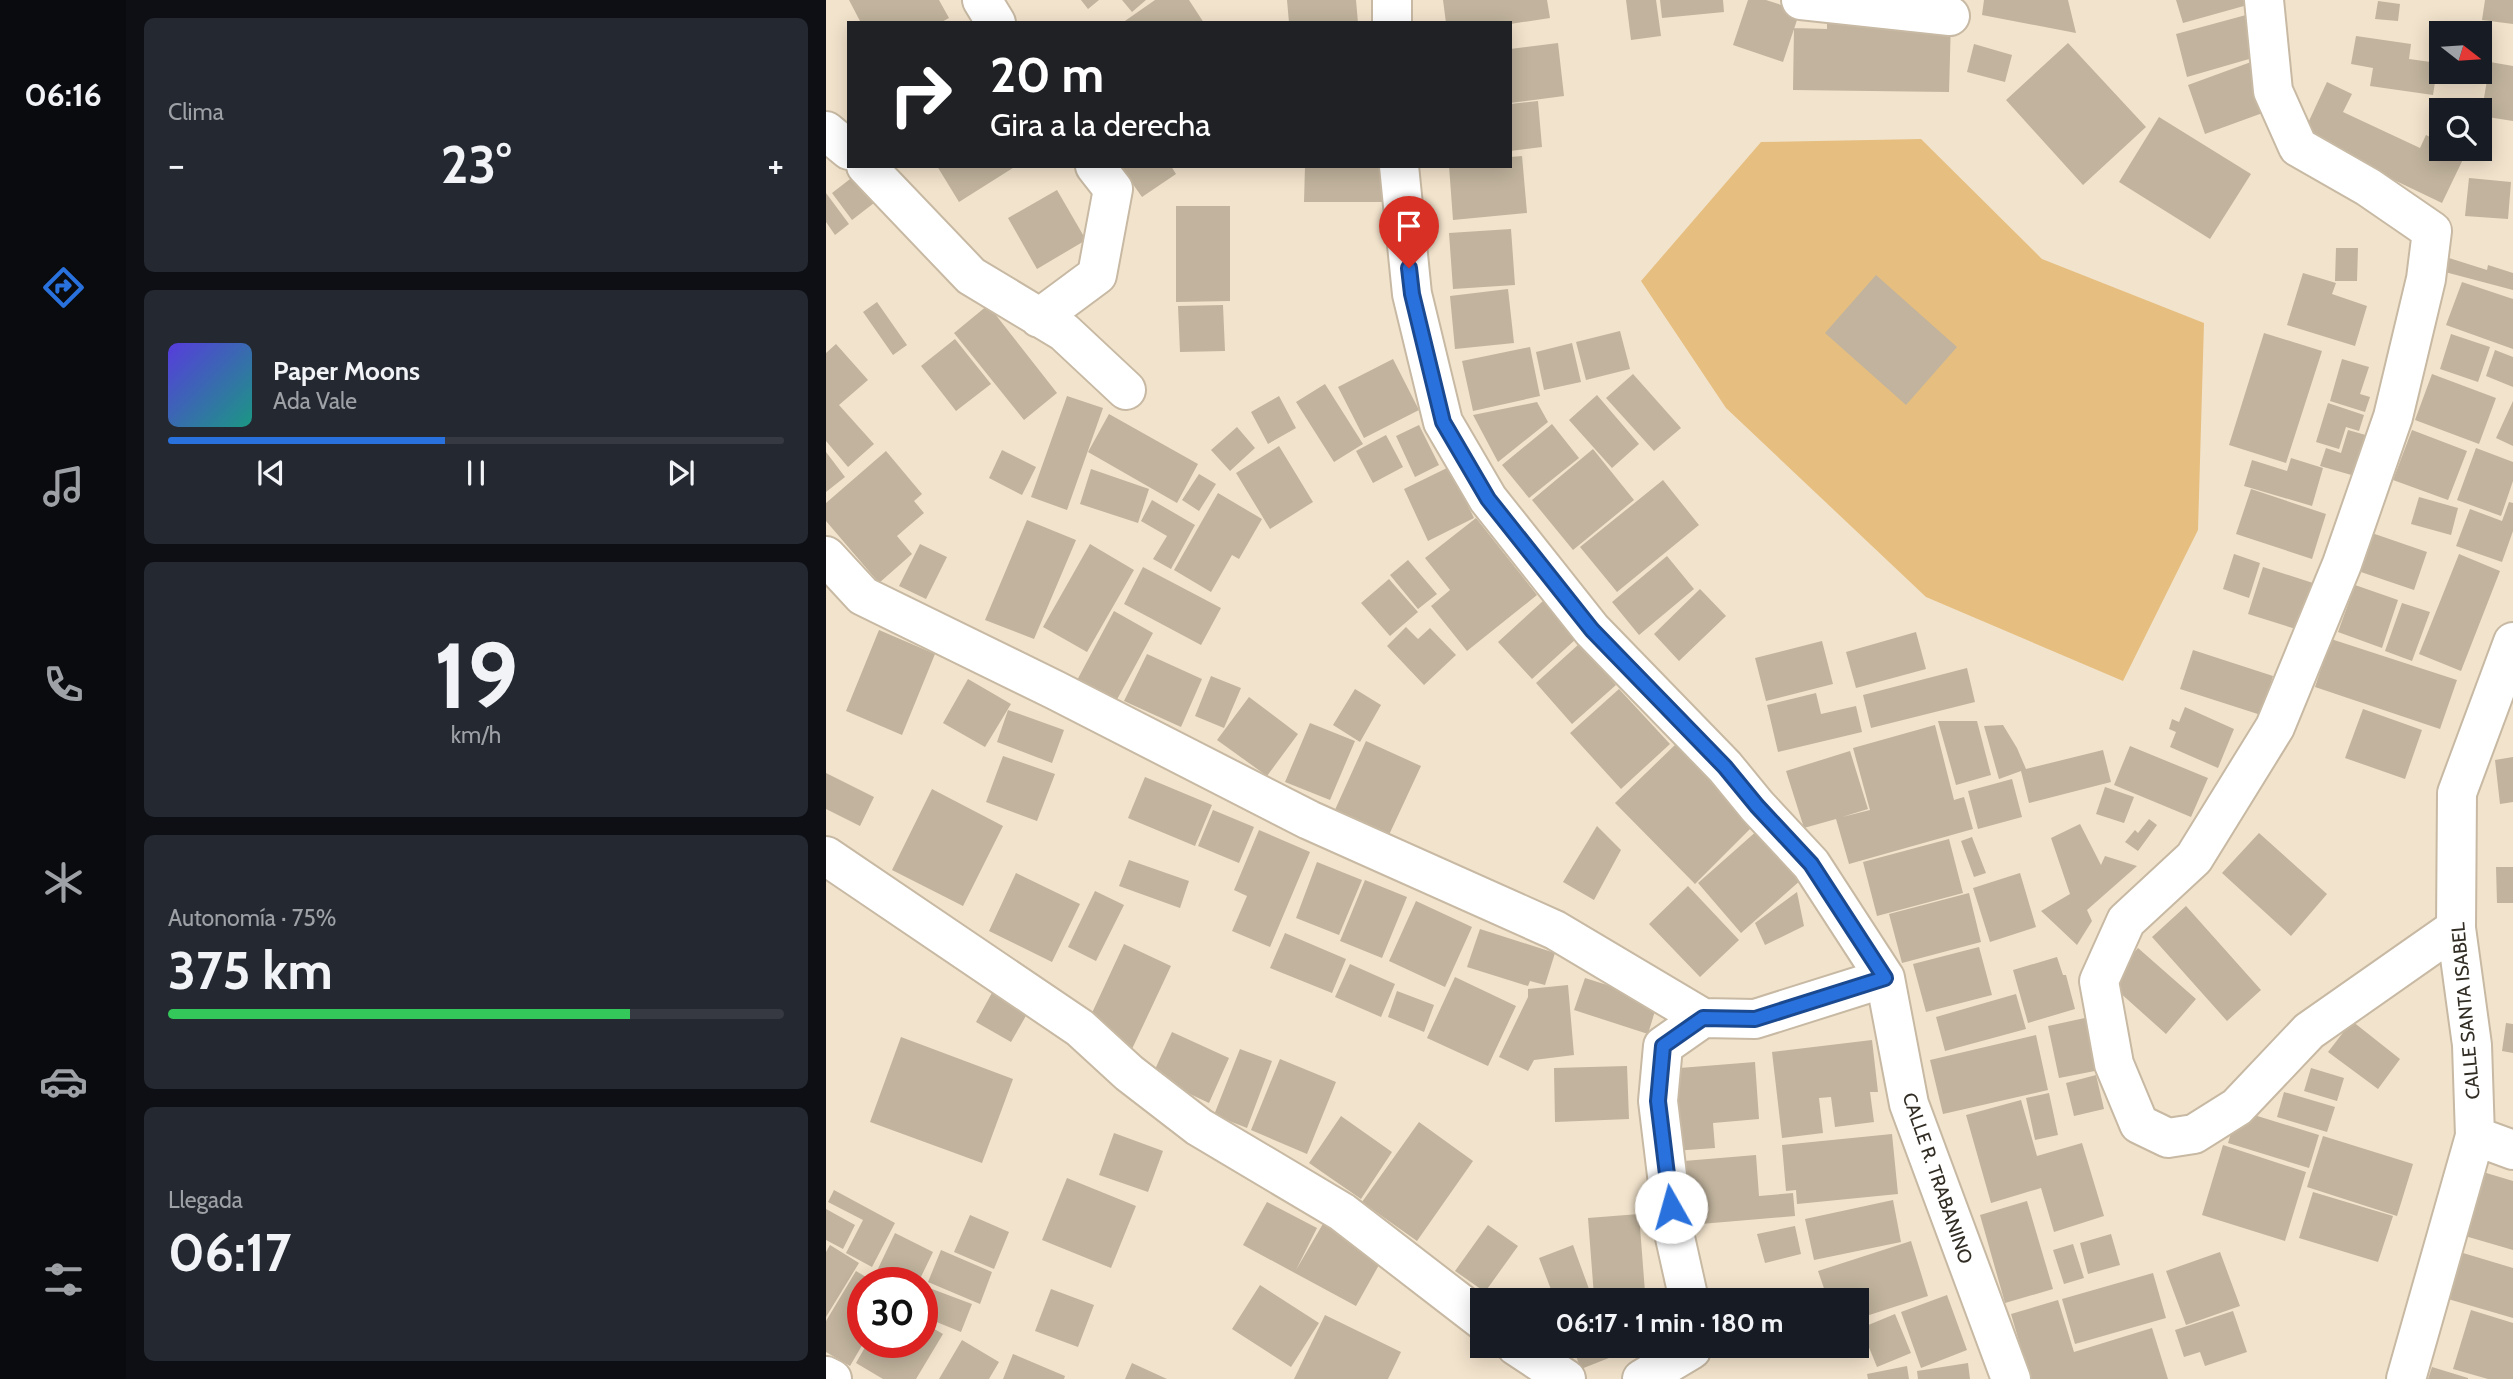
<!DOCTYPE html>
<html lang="es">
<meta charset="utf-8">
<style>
body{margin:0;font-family:Cabin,sans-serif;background:#242831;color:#f1f3f6;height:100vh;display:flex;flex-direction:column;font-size:26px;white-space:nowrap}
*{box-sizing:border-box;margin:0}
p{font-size:23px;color:#9ea1a6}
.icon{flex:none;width:38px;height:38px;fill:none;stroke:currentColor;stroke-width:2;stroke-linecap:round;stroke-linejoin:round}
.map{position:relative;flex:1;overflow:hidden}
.drawer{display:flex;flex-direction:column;gap:18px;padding:18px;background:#0d0f14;width:700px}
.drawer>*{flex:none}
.top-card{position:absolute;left:21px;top:21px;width:665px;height:147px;border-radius:0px;box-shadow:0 4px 18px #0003;background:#202124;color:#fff;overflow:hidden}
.needle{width:46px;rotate:107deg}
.controls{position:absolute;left:1603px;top:21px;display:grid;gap:14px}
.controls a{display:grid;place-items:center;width:63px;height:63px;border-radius:0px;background:#171b24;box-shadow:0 4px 18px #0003;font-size:35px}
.speed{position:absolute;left:21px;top:1267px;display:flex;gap:14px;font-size:35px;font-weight:700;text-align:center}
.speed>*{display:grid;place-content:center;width:91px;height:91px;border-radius:50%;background:#171b24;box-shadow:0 4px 18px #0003;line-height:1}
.speed .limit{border:10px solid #d22;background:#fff;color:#111}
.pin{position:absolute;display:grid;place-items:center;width:60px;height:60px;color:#fff;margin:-72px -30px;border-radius:50% 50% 50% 0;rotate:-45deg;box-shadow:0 0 7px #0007}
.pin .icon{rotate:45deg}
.me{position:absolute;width:77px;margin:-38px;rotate:353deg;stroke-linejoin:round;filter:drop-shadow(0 0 5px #0008)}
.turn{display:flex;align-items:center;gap:24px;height:147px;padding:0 28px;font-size:32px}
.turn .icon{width:91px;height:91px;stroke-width:2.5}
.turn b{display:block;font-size:49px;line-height:60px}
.big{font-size:52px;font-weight:700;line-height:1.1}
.drawer .widget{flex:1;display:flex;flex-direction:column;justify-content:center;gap:10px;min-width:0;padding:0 24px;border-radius:10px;background:#242831}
.drawer .dial{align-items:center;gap:0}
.dial b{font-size:91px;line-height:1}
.song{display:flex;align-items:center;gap:21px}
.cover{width:84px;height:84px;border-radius:10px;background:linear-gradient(135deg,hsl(250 70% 55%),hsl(170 70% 35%))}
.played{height:7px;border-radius:4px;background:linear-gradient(90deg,#2971dd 45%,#363941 45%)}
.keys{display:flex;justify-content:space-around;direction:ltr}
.heat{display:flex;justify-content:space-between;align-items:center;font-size:38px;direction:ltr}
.charge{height:10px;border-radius:5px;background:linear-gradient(90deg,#34c759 75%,#363941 0)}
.trip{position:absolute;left:644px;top:1288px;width:399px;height:70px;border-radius:0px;background:#171b24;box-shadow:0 4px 18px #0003;font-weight:700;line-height:70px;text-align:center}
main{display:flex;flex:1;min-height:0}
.menu{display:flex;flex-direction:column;width:126px;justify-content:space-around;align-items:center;background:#090b0e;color:#9ea1a6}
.menu .icon{width:49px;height:49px}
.menu .selected{color:#2971dd}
.menu b{font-size:32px;color:#f1f3f6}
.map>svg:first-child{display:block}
.green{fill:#e6bf80}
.building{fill:#c1b39d}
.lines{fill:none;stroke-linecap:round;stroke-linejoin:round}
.street-casing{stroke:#c7b9a3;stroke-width:42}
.street{stroke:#fff;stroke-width:38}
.route-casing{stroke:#1b4990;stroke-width:18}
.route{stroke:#2971dd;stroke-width:12}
.labels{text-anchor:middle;stroke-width:5;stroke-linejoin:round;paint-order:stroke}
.street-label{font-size:19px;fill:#322d24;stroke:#fff}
</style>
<main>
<nav class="menu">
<b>06:16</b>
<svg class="icon selected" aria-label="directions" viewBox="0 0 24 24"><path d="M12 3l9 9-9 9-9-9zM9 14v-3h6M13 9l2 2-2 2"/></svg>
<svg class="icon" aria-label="music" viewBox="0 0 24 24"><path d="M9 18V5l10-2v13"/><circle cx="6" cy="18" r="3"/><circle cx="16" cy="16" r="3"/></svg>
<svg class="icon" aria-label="phone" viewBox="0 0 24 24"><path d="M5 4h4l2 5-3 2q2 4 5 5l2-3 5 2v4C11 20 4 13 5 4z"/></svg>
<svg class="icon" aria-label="climate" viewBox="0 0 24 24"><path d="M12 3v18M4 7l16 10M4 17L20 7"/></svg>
<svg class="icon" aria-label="car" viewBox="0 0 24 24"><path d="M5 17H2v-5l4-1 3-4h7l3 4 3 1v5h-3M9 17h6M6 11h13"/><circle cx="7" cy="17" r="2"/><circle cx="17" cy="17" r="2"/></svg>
<svg class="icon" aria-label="filters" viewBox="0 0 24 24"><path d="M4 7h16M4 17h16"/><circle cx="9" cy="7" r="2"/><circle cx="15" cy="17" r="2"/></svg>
</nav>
<section class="drawer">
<div class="widget"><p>Clima</p>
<div class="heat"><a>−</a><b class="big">23°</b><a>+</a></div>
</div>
<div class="widget">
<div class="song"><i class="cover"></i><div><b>Paper Moons</b><p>Ada Vale</p></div></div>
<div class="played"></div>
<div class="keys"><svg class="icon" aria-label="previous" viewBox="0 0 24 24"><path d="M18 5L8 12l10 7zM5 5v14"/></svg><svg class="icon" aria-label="pause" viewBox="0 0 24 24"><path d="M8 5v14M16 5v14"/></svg><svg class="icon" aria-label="next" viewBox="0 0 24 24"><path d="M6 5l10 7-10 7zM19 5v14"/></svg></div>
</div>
<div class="widget dial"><b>19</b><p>km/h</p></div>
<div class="widget"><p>Autonomía · 75%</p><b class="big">375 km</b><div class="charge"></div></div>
<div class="widget"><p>Llegada</p><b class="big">06:17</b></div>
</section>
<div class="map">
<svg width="1687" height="1379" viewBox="0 0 1687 1379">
<rect width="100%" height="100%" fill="#f2e3cc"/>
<!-- green -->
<path class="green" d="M1095 139 1216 259 1378 323 1372 530 1297 681 1100 597 900 408 815 281 935 142Z"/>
<!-- building -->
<path class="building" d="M23 0H113L123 18 114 23H35Z
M255 0H273L262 9Z
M296 0H320L306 12Z
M329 0H363L378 23H296Z
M461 0H530L532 23H463Z
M617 0H721L724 18 684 24 620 23Z
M800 0H830L835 36 805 40Z
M834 0H897L898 12 836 18Z
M922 0H940L974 11 957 62 907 45Z
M1158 0H1242L1250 33 1156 15Z
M1350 0H1424L1425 4 1357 23Z
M1659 0H1687V24L1656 20Z
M1552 1 1574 4 1572 21 1549 19Z
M1420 15 1430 57 1361 77 1350 34Z
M1001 17 1125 20 1123 92 967 90 968 28 1001 29Z
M1530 36 1585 44 1583 59 1612 63 1607 95 1544 86 1547 68 1525 64Z
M732 43 738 96 684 103V49Z
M1242 43 1320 127 1257 185 1180 100Z
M1148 44 1186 55 1179 82 1141 72Z
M1425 62 1442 111 1379 134 1362 85Z
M1664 62 1687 66V121L1655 116Z
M1501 82 1526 94 1517 112 1594 148 1600 135 1615 142V149H1630L1640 153 1616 203 1476 136Z
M712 101 716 147 684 151V104Z
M1333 117 1425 174 1384 239 1293 182Z
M696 156 701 213 627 220 623 166H684V157Z
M111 166H190L133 202Z
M294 166H345L350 174 316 197Z
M479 166H566V202H478Z
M28 176 48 203 26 220 6 193Z
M1643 178 1685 182 1682 219 1639 216Z
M231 190 260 240 211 269 182 218Z
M0 193 23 224 9 235 0 222Z
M350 206H404V301L350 302Z
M685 229 689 285 627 289 623 233Z
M1510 248H1532L1531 281H1509Z
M1623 258 1661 270 1662 265 1687 273V290L1619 272Z
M1477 273 1510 283 1506 294 1541 306 1529 346 1461 325Z
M1050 275 1131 347 1080 405 999 333Z
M1636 282 1687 299V349L1620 325Z
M682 289 688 343 629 349 624 296Z
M51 302 81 345 67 355 37 312Z
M162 305 231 393 198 420 128 333Z
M397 305 399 351 354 352 352 306Z
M794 331 804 369 760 380 750 342Z
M1438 333 1496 351 1460 463 1403 445Z
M1625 334 1664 347 1652 382 1614 369Z
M129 339 165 384 130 411 95 366Z
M746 343 755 382 718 390 710 352Z
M10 344 42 380 13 405 48 444 22 467 0 441V353Z
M704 347 714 396 647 411 636 361Z
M1669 350 1687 357V387L1660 376Z
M567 359 593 410 538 438 512 387Z
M1516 359 1543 367 1534 394 1544 397 1539 412 1504 401Z
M807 374 855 428 828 451 780 398Z
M1606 374 1670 398 1653 444 1589 420Z
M499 384 537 444 508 462 470 402Z
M771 395 813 444 786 468 743 420Z
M241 396 277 408 241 510 205 497Z
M453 396 470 428 442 444 425 412Z
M1687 401V446L1670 438Z
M711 402 722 422 672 462 647 415Z
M1502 403 1538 415 1533 431 1520 427 1513 449 1490 442Z
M283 414 372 464 351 503 262 452Z
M726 424 753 458 703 498 676 465Z
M593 425 613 465 589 477 570 436Z
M411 427 429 448 404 471 385 450Z
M1522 430 1554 439 1543 480 1494 466 1500 448 1515 453Z
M1586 430 1641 451 1622 500 1567 480Z
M560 435 577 467 547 483 530 451Z
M453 446 487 502 444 529 410 473Z
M1650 448 1687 462V481L1675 516 1631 500Z
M767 449 808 500 747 550 706 500Z
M176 450 210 467 196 495 163 478Z
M60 451 96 494 88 501 98 513 71 536 86 554 53 583 0 521V503Z
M0 452 19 477 0 492Z
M1465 458 1497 468 1486 506 1418 486 1426 460 1461 471Z
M623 467 648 518 602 541 578 489Z
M265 469 323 489 312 523 254 504Z
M373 474 390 484 373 511 356 500Z
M837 480 873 525 791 592 754 547Z
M1425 489 1500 514 1486 559 1410 534Z
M392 493 436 519 413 559 406 555 385 592 348 570Z
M1593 497 1632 508 1625 535 1585 524Z
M326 500 369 525 345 569 327 559 341 536 315 521Z
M1683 502 1687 503V531L1676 562 1630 546 1644 509 1676 521Z
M650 518 711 595 641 651 605 606 624 590 599 558Z
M201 520 250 540 208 639 159 620Z
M1543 532 1601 552 1588 590 1529 570Z
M94 544 121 557 100 599 73 586Z
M264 544 308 570 261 652 217 627Z
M1408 554 1434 563 1423 598 1397 589Z
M1633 554 1674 571 1635 671 1593 654Z
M841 556 868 589 813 635 786 602Z
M582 560 611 594 592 609 564 575Z
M317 567 395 608 375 645 298 604Z
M1437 567 1487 583 1473 630 1422 614Z
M563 579 592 612 564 636 535 603Z
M1529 585 1572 600 1556 648 1512 632Z
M874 589 900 616 853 661 828 634Z
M717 601 750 639 706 679 672 642Z
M1576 603 1604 612 1586 661 1559 651Z
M288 611 327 633 288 705 249 684Z
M580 627 592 639 604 628 630 655 598 685 561 646Z
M53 630 109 654 76 735 20 711Z
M1090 632 1100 669 1030 688 1020 652Z
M1505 639 1631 680 1614 729 1489 687Z
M996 641 1007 684 940 701 929 658Z
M753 644 790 685 746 724 710 683Z
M1367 650 1447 676 1435 715 1354 689Z
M321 654 376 679 355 727 298 701Z
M1141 668 1149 702 1045 728 1037 695Z
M385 676 415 688 398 728 369 716Z
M142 679 185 704 159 747 117 723Z
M529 689 555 705 534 742 507 725Z
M793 689 844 744 795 789 744 733Z
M990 693 995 714 1030 706 1036 732 952 752 941 705Z
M423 697 472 734 441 776 391 740Z
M1359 707 1408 729 1392 768 1344 747 1350 732 1343 729 1346 719 1353 722Z
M1537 709 1596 730 1579 779 1519 758Z
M182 710 238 730 226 763 171 742Z
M1112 721H1151L1165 775 1130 785Z
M484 723 529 741 504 800 459 782Z
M1109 725 1128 800 1138 797 1147 829 1023 864 1010 819 978 828 960 771 1024 751 1042 809 1016 817 1044 810 1027 748Z
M1177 725 1191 748 1200 769 1277 750 1285 782 1203 803 1195 771 1173 779 1158 726Z
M540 741 595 766 562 837 508 812Z
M851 743 930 823 869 884 789 803Z
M1304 746 1382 778 1365 817 1288 785Z
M177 756 229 774 211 821 160 802Z
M1687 757V802L1674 804 1669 760Z
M0 773 48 797 34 826 0 809Z
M319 777 386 805 369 846 302 818Z
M1186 779 1196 817 1152 829 1142 791Z
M1279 787 1308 797 1298 823 1270 814Z
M106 789 177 826 137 906 66 870Z
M387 810 428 827 413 863 372 846Z
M1323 819 1331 825 1312 851 1299 842 1309 830 1312 833Z
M1254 824 1275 865 1279 856 1311 866 1261 910 1266 921 1251 945 1215 911 1244 894 1225 838Z
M771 826 795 850 768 900 737 882Z
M933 829 976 879 915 933 872 883Z
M433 830 484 852 444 947 406 931 421 896 408 890Z
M1433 833 1501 894 1465 936 1396 873Z
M1146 837 1160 873 1148 877 1135 841Z
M1123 839 1137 893 1051 916 1037 862Z
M303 860 363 881 354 908 293 886Z
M491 862 536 880 513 935 470 918Z
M1670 867H1687V903H1671Z
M190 873 254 904 226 962 163 931Z
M1194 873 1210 927 1164 942 1147 888Z
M539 880 581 897 556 958 514 941Z
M862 886 913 940 874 977 823 924Z
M269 891 298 905 270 961 242 947Z
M971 892 978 926 939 945 929 923Z
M1143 893 1155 942 1076 963 1063 914Z
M590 901 646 927 619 987 563 961Z
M1360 906 1435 990 1401 1021 1326 937Z
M654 929 729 953 719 985 704 981 702 986 641 967Z
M459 933 520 959 506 993 444 968Z
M298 944 345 966 306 1049 259 1028Z
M1153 947 1166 995 1100 1012 1087 964Z
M1312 948 1370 999 1340 1034 1282 982Z
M1231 957 1237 975H1240L1249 1009 1202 1023 1187 970Z
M524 964 569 984 555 1017 509 997Z
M629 977 690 1006 662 1066 601 1038Z
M759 978 832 1001 822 1034 748 1010Z
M173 980 209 1000 185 1042 150 1022Z
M742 985 748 1055 708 1060 702 1071 673 1057 702 997V989Z
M571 991 608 1005 598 1032 562 1017Z
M1190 994 1200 1029 1119 1051 1110 1017Z
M1268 1016 1279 1069 1233 1078 1222 1026Z
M1526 1021 1574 1059 1552 1089 1502 1052Z
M1680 1023 1687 1024V1053L1676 1051Z
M346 1032 403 1058 383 1103 326 1076Z
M1210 1035 1222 1090 1117 1114 1104 1060Z
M75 1037 187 1079 156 1163 44 1122Z
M1046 1040 1052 1092H1044L1048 1122 1009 1127 1005 1097 993 1098 997 1133 956 1138 946 1052Z
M414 1049 446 1061 421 1128 388 1115Z
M454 1059 510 1082 481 1154 425 1130Z
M929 1062 933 1119 887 1123 889 1148 847 1151 841 1069Z
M801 1066 803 1119 729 1122 728 1068Z
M1485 1068 1518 1078 1511 1101 1478 1091Z
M1270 1075 1278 1109 1248 1116 1240 1083Z
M1458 1092 1509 1107 1501 1132 1451 1117Z
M1223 1093 1232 1135 1209 1140 1200 1098Z
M1195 1100 1211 1156 1256 1143 1278 1216 1228 1232 1215 1188 1165 1203 1140 1115Z
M1412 1110 1493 1135 1483 1168 1402 1143Z
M515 1116 566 1152 535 1199 483 1163Z
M593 1122 647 1161 591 1241 536 1202Z
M288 1133 337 1151 322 1192 273 1175Z
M1066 1134 1072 1194 971 1204 970 1190 960 1191 956 1145Z
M1497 1136 1587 1164 1571 1216 1481 1187Z
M1397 1145 1480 1172 1459 1241 1376 1215Z
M930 1155 933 1196 967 1193 969 1216 863 1225 858 1161Z
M1657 1172 1687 1181V1250L1639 1236Z
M241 1178 310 1206 285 1268 216 1240Z
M8 1190 69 1223 46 1267 20 1253 37 1220 2 1202Z
M1487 1192 1567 1216 1552 1262 1473 1238Z
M1067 1200 1075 1242 988 1260 979 1219Z
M1201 1201 1227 1289 1179 1303 1154 1215Z
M441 1202 491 1228 470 1270 498 1222 558 1256 530 1306 417 1245Z
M0 1209 29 1225 17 1249 0 1240Z
M813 1214 819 1292 768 1296 762 1218Z
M144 1215 183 1232 168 1269 128 1252Z
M662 1225 692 1246 659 1292 629 1271Z
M969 1226 975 1254 939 1263 931 1234Z
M69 1233 107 1252 92 1283H66L49 1275Z
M1285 1234 1294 1265 1262 1274 1254 1243Z
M1085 1241 1102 1296 1031 1319V1300H1002L992 1271Z
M1247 1244 1258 1278 1238 1284 1227 1250Z
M4 1245 33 1263 0 1317V1252Z
M747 1245 767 1300H729L713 1258Z
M115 1250 166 1272 154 1304 102 1282Z
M1394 1252 1414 1306 1360 1325 1340 1271Z
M1637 1253 1687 1268V1318L1622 1299Z
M30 1271 50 1283H37L38 1342 24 1366 0 1352V1321Z
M1327 1273 1340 1318 1249 1344 1236 1299Z
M434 1285 493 1323 465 1367 406 1329Z
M98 1286 146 1304 135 1332 96 1316Z
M225 1289 268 1305 252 1347 209 1331Z
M1121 1295 1141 1350 1095 1368 1075 1312Z
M1232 1300 1248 1352 1326 1328 1342 1379H1204L1185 1314Z
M1645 1310 1687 1323V1379H1662L1627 1369Z
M1407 1311 1421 1352 1379 1366 1374 1352 1358 1357 1349 1330Z
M1069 1314 1085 1353 1051 1367 1035 1328Z
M499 1315 575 1352 562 1379H468Z
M96 1322 117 1334 90 1379H57L30 1363 42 1342H96Z
M136 1340 173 1362 163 1379H113Z
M746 1346H784L788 1356 755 1369Z
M187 1354 239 1376 238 1379H177Z
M306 1363 341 1379H299Z
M1142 1363 1144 1379H1092L1091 1371Z
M1081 1366 1083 1379H1042L1041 1374Z
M1606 1367 1642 1378V1379H1602Z"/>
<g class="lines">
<defs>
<path id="street" d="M156 0 170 23
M566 0V23
M975 0 1124 16
M1438 0 1447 91 1472 147 1542 187 1606 231 1600 279 1567 417 1516 564 1449 727 1368 858 1300 921 1273 981 1288 1064 1313 1124 1342 1138 1368 1134 1411 1107 1483 1031 1630 928
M0 131 23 150
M40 166 145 276 238 332 300 390
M573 166 586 294 617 422 662 499 766 630 899 767 931 806 985 864 1059 978 1083 1104 1185 1379
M213 318 271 275 287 189 269 166
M0 556 37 596 229 690 483 820 729 930 877 1018 929 1019 1059 978
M0 856 254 1028 303 1073 373 1127 516 1212 656 1320
M1649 1136 1687 1150
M863 1300 848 1233 832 1101 837 1046 877 1018
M690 1346 740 1379
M0 1376 6 1379
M816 1379 865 1350V1346
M1580 1379 1649 1136 1646 1045 1630 928 1631 793 1687 642"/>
</defs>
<!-- street casing -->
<use href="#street" class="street-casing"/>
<!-- street -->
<use href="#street" class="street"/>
</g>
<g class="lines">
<defs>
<path id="route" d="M583 268 586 294 617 422 662 499 766 630 899 767 931 806 985 864 1059 978 929 1019 877 1018 837 1046 832 1101 845 1207"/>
</defs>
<!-- route casing -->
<use href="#route" class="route-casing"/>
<!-- route -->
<use href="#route" class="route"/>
</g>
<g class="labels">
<!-- street labels -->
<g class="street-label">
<text transform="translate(1639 1011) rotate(-95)" y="7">CALLE SANTA ISABEL</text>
<text transform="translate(1112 1178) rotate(71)" y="7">CALLE R. TRABANINO</text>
</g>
</g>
</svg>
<div class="controls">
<a><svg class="needle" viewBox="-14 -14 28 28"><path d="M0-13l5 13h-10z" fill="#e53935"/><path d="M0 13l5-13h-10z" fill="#9ea1a6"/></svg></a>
<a><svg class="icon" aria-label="search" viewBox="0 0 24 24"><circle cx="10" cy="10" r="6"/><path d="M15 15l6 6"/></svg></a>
</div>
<div class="speed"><div class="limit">30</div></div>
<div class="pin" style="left:583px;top:268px;background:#d93025"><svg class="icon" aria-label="arrive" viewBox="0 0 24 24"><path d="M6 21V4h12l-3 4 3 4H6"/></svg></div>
<svg class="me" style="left:845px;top:1207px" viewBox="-20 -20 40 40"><circle r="19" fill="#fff"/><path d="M0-13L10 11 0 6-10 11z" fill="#2971dd"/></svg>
<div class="trip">06:17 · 1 min · 180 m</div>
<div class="top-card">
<div class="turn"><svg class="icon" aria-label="right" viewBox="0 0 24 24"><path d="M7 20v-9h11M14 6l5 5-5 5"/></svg><div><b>20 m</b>Gira a la derecha</div></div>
</div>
</div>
</main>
